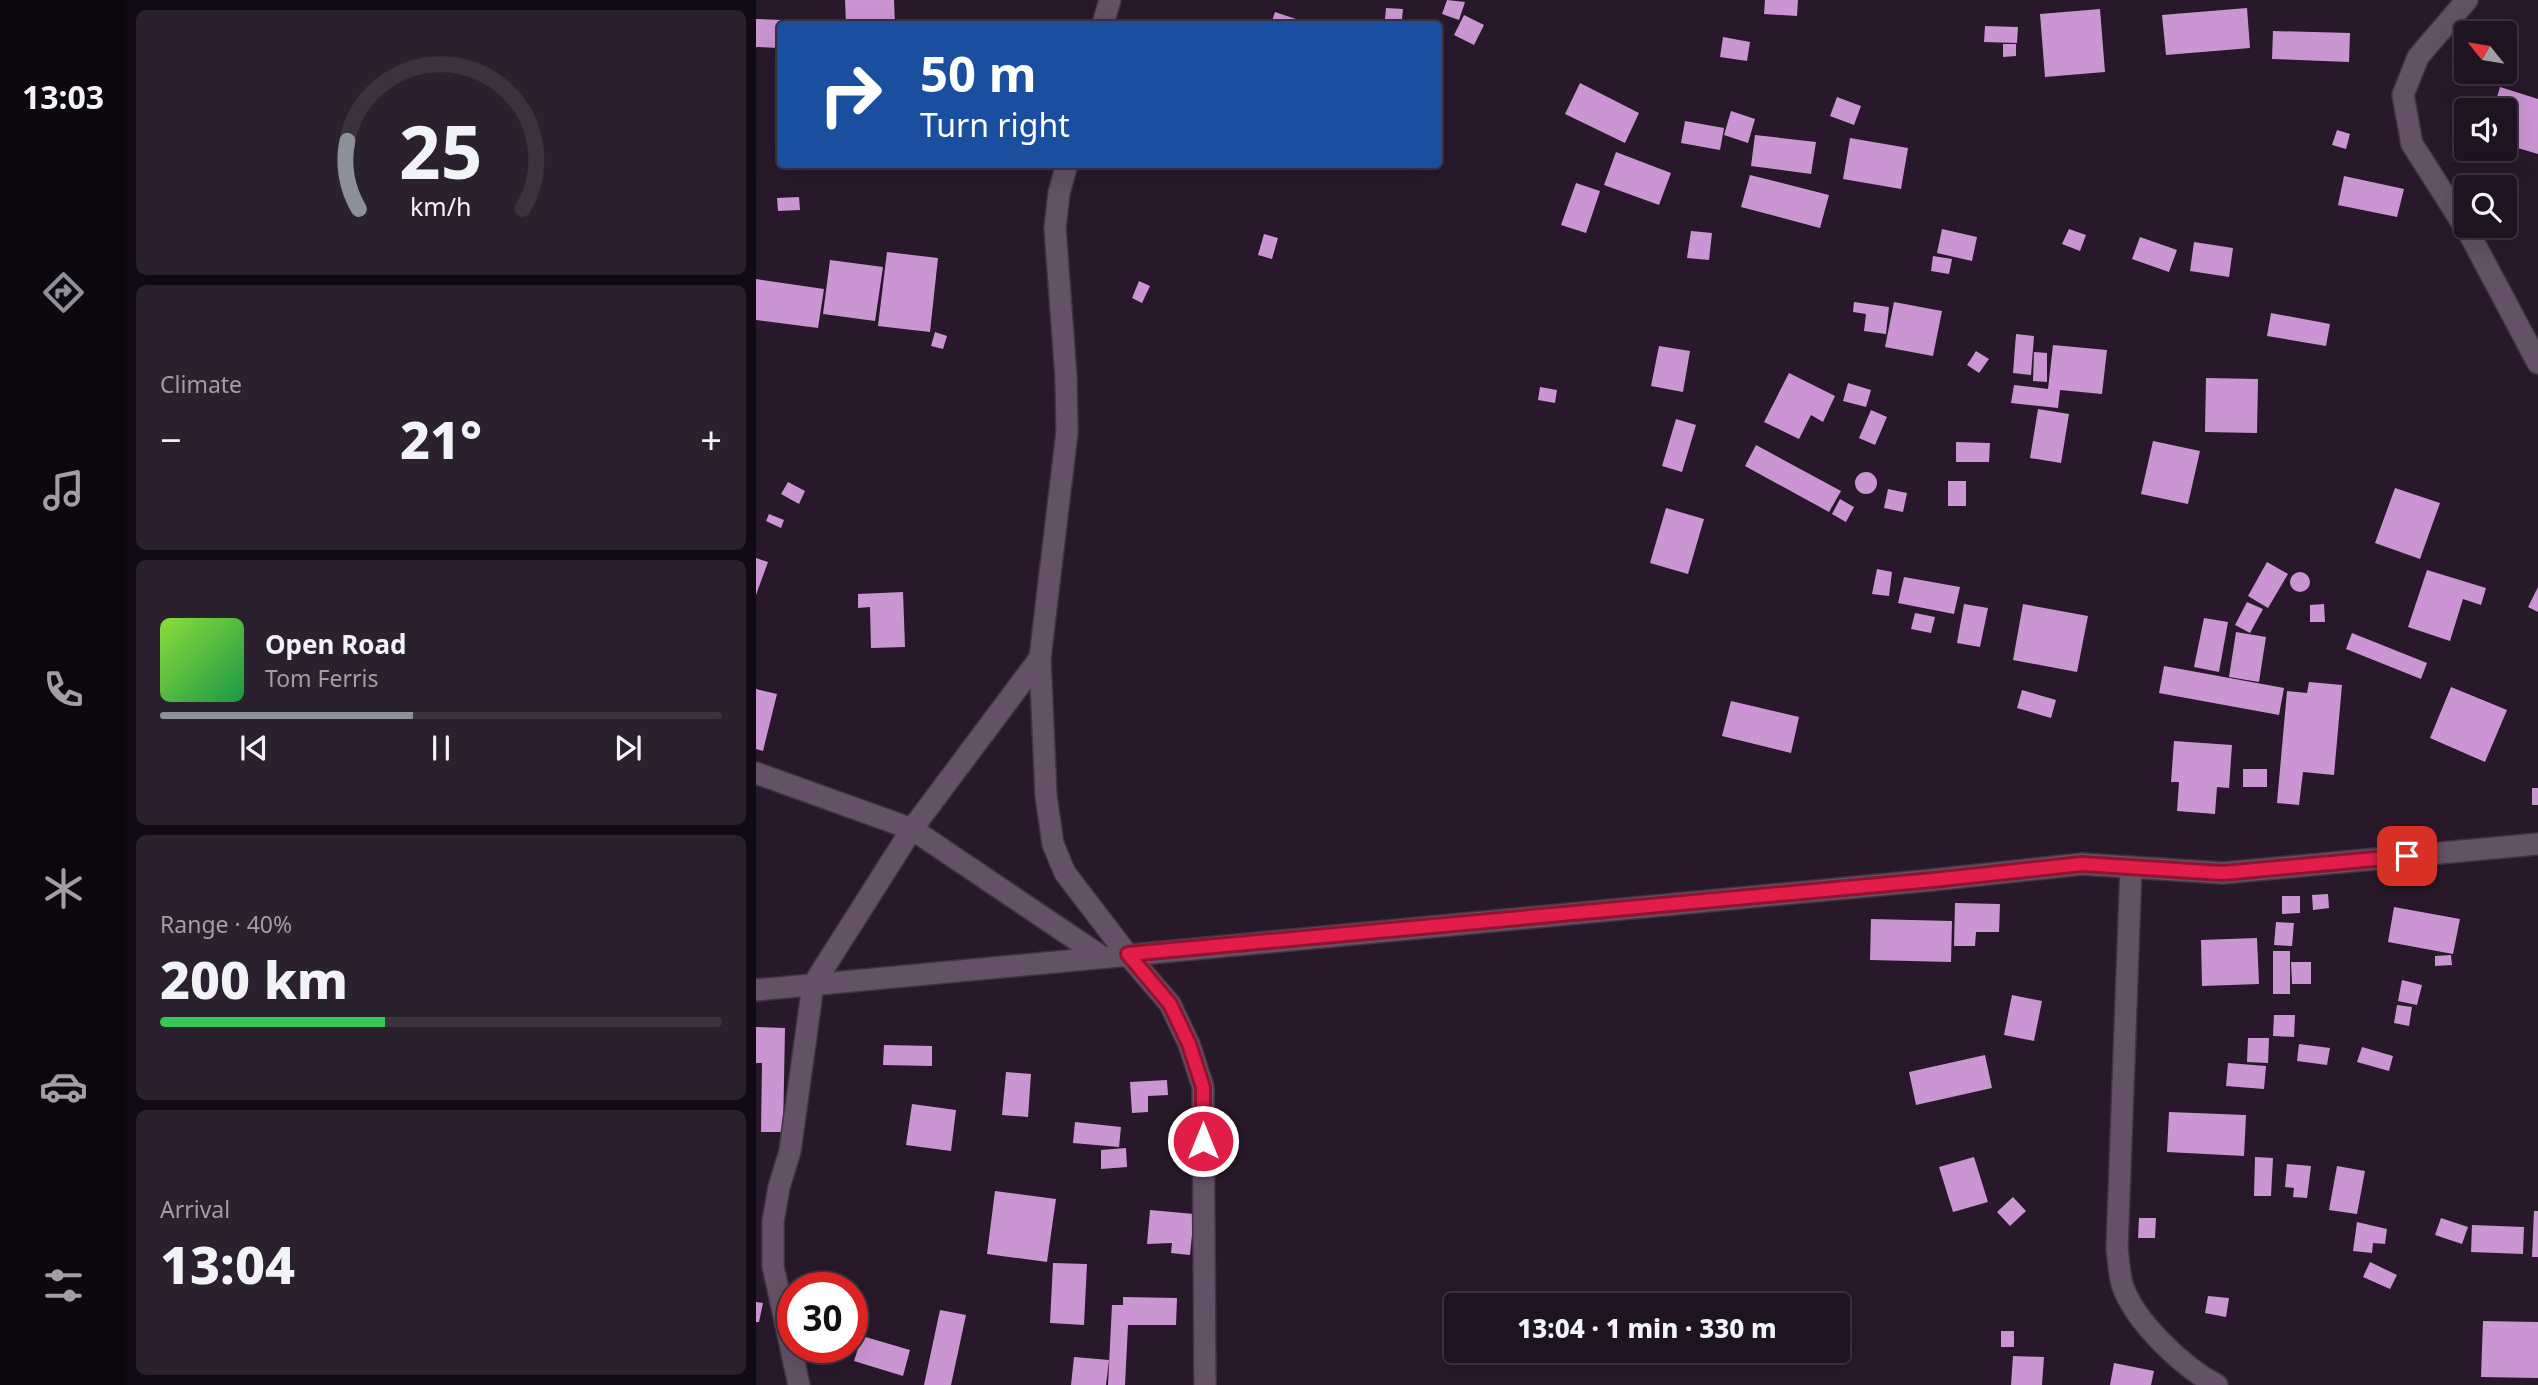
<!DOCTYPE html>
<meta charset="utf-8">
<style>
body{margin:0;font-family:"Noto Sans",sans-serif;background:#2b202d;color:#f1f3f6;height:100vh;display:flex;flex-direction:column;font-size:26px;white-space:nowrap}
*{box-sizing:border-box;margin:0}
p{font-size:23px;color:#a19ea5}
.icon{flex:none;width:38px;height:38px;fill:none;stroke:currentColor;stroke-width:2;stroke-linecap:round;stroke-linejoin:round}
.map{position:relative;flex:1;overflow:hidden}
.sheet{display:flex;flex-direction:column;gap:10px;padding:10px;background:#100a12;width:630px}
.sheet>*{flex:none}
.banner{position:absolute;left:21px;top:21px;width:665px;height:147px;border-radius:7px;box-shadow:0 7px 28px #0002,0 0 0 2px #3c323e;background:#1a4fa0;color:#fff;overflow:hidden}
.needle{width:46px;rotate:300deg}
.controls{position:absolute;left:1698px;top:21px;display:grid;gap:14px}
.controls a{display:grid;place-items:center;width:63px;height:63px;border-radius:7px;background:#1e1320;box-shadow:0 7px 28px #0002,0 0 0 2px #3c323e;font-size:35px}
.speed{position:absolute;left:21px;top:1272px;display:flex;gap:14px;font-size:35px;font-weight:700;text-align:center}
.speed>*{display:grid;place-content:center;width:91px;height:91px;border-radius:50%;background:#1e1320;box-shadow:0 7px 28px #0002,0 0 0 2px #3c323e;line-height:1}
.speed .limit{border:10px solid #d22;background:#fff;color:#111}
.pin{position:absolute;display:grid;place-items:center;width:60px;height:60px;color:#fff;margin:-30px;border-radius:14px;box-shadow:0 4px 10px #0006}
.me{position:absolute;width:77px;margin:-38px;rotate:0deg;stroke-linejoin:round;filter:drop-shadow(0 0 5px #0008)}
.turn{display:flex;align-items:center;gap:24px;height:147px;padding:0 28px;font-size:32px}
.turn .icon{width:91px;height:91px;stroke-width:2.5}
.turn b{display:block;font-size:49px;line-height:60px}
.big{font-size:52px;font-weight:800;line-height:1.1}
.sheet .card{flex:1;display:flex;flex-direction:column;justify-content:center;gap:10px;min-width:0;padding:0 24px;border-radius:10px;background:#2b202d}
.sheet .dial{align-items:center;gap:0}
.dial svg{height:182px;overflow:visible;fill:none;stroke:#3c323e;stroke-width:7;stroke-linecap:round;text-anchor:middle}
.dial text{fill:#f1f3f6;stroke:none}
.song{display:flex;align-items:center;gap:21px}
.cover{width:84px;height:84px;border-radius:10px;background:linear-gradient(135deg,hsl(90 70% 55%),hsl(140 70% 35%))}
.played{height:7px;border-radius:4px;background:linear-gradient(90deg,#8c9099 45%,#3c323e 45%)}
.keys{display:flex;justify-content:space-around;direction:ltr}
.heat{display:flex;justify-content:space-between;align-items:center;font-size:38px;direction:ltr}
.charge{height:10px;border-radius:5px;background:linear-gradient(90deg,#34c759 40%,#3c323e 0)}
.trip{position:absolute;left:688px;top:1293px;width:406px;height:70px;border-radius:7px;background:#1e1320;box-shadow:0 7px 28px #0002,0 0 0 2px #3c323e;font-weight:800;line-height:70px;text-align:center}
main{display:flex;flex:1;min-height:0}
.menu{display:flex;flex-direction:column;width:126px;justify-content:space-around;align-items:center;background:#0c080d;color:#a19ea5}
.menu .icon{width:49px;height:49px}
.menu .active{color:#8c9099}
.menu b{font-size:32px;color:#f1f3f6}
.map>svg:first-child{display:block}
.building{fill:#cb95d3}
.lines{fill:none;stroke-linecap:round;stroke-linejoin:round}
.minor-casing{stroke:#403441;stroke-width:24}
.minor{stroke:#635166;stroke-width:21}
.route-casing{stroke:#92132f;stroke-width:18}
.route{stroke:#e11d48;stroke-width:12}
</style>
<main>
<nav class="menu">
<b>13:03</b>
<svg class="icon active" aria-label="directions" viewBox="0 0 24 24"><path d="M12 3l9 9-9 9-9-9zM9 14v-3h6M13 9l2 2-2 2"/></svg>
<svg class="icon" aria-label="music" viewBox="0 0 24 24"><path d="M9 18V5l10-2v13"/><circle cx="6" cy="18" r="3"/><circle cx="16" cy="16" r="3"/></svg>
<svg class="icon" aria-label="phone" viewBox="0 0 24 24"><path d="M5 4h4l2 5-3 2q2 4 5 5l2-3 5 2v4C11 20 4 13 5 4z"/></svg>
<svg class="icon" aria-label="climate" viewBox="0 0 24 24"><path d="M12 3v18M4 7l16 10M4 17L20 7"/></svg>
<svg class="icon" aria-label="car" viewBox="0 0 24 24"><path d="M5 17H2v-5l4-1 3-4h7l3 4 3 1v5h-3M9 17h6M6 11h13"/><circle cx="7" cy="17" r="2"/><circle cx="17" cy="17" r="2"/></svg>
<svg class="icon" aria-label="filters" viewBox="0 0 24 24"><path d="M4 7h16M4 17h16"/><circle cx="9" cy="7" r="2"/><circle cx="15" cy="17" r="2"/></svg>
</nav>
<section class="sheet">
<div class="card dial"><svg viewBox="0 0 100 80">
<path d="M14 69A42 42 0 1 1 86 69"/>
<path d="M14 69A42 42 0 0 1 9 39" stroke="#8c9099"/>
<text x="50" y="56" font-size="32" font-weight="700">25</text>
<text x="50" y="72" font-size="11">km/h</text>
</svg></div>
<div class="card"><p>Climate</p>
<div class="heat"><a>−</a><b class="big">21°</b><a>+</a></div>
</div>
<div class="card">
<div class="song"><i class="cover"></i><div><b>Open Road</b><p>Tom Ferris</p></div></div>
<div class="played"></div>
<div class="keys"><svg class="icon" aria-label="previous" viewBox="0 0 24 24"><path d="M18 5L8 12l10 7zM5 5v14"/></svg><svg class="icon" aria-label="pause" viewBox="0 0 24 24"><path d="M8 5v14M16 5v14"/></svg><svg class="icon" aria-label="next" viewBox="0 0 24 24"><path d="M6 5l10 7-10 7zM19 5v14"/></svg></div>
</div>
<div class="card"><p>Range · 40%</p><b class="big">200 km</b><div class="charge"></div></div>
<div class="card"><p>Arrival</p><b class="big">13:04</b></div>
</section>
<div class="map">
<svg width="1782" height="1385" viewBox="0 0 1782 1385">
<rect width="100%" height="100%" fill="#28192a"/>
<!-- building -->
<path class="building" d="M89 0H138L139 24H90Z
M691 0 709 2 703 20 686 14Z
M1009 0H1042L1041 16 1008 14Z
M630 8 647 9 646 19H629Z
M1491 8 1494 48 1410 55 1406 15Z
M1344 9 1349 72 1289 77 1284 14Z
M519 12 549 22 548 24H515Z
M708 15 728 25 718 45 698 35Z
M0 19 81 22V24H24V48L0 47Z
M1229 26 1262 27 1261 43 1228 42Z
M1517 31 1594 33 1593 62 1516 59Z
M967 37 994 42 991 61 964 57Z
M1247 44H1260V56L1247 57Z
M824 83 883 113 869 143 809 114Z
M1744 87 1782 99V154L1748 144V110H1737Z
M1081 97 1105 106 1098 125 1074 116Z
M975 111 999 119 992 143 968 135Z
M929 121 968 128 964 150 925 143Z
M1581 130 1594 134 1590 149 1576 145Z
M999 135 1060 142 1055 174 995 166Z
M1094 138 1152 148 1145 189 1087 179Z
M860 152 915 173 903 205 848 185Z
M994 175 1073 195 1064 228 985 207Z
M1588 176 1648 189 1641 217 1582 205Z
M820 183 844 191 830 233 805 225Z
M43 197 44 210 22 211 21 198Z
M1186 229 1221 237 1216 261 1181 253Z
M1313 229 1330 235 1324 251 1306 244Z
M935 231 956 233 953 260 931 258Z
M508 234 522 238 516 259 502 255Z
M1384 237 1421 250 1413 272 1376 259Z
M1438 242 1477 248 1473 277 1434 271Z
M131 252 182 258 174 332 122 326Z
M1177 256 1196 259 1193 274 1175 271Z
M74 260 127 267 119 321 67 314Z
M0 279 68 289 62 328 0 320Z
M383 281 394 286 386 303 376 298Z
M1098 302 1133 307 1130 334 1108 331 1110 314 1097 312Z
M1138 302 1186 311 1177 356 1129 347Z
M1515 313 1574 324 1570 346 1511 336Z
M179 332 191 336 187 349 175 346Z
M1260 334 1278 336 1275 375 1257 373Z
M1297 345 1351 350 1346 394 1304 390 1302 408 1255 403 1258 385 1292 389Z
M903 346 934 351 927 392 895 386Z
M1220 351 1233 359 1223 373 1211 365Z
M1278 352 1291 353V382L1277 381Z
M1033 373 1079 396 1067 422 1055 415 1043 439 1008 422Z
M1450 378 1502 379 1501 433 1449 432Z
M1092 383 1115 390 1110 407 1087 401Z
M784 387 801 390 799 403 782 400Z
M1282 409 1313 414 1305 463 1274 458Z
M1115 410 1131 417 1119 445 1103 438Z
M920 419 940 425 926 472 906 466Z
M1397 441 1444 451 1432 504 1385 494Z
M1200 442 1234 443 1233 462H1200Z
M1000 445 1085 491 1073 512 989 466Z
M1099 483a11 11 0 1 1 22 0a11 11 0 1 1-22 0Z
M1192 481H1210V506H1192Z
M32 482 49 491 43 504 25 494Z
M1639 488 1684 503 1664 559 1619 543Z
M1132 489 1151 493 1147 512 1128 508Z
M1084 499 1098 507 1090 522 1076 514Z
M910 508 948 519 932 574 894 563Z
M13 514 28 520 25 528 10 521Z
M0 558 12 562 0 595Z
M1511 562 1532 574 1512 608 1492 596Z
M1121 569 1136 572 1133 596 1116 594Z
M1671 570 1730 588 1725 605 1707 599 1694 641 1652 627Z
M1534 582a10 10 0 1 1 20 0a10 10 0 1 1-20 0Z
M1148 577 1204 587 1198 614 1142 603Z
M1782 587V612L1772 607Z
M147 592 149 647 115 648 114 607 102 608V594Z
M1491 602 1507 609 1494 633 1479 625Z
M1208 604 1232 608 1224 647 1201 643Z
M1267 604 1332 616 1321 672 1257 660Z
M1568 604 1569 622H1554V605Z
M1159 613 1179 617 1175 633 1155 629Z
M1448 618 1472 622 1463 672 1438 667Z
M1480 632 1510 637 1503 682 1473 677Z
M1596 633 1671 663 1665 679 1590 649Z
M1408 666 1528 688 1523 715 1403 693Z
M1553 682 1586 685 1578 775 1547 772 1543 805 1521 803 1531 691 1551 693Z
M1695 687 1751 710 1729 762 1674 738Z
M0 689 21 694 7 751 0 749Z
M1266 690 1300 700 1295 718 1261 708Z
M975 701 1043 717 1035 753 966 736Z
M1418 741 1476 745 1473 788 1461 787 1459 814 1421 811 1423 782H1415Z
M1487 769H1511V787H1487Z
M1776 788H1782V805H1776Z
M1572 894 1573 908 1557 910 1556 895Z
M1526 896H1544V913L1526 914Z
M1199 903 1244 904 1243 932H1220L1219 946H1198Z
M1638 907 1704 919 1697 954 1632 942Z
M1115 919 1196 921 1195 962 1114 960Z
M1520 922 1538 923 1536 946 1518 945Z
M1501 938 1503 984 1446 986 1445 940Z
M1517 951H1534V994H1517Z
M1695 955 1696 965 1679 966V956Z
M1535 962H1555V984H1536Z
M1646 980 1666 985 1661 1005 1642 1001Z
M1256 995 1286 1001 1278 1041 1248 1035Z
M1641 1005 1656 1007 1653 1026 1638 1023Z
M1518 1015H1539L1538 1037 1517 1036Z
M0 1027 29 1028 27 1132H5L6 1063H0Z
M1492 1038H1513L1512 1063 1491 1062Z
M1543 1044 1574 1048 1571 1065 1541 1061Z
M128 1045 176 1046V1066L127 1065Z
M1606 1047 1637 1056 1633 1071 1601 1062Z
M1229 1055 1236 1088 1160 1105 1153 1072Z
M1472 1063 1510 1066 1508 1089 1470 1086Z
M250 1072 275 1074 272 1117 246 1115Z
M411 1080 412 1095 392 1096V1112L376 1113 374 1082Z
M156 1104 200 1110 195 1151 150 1145Z
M1413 1112 1490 1115 1488 1156 1411 1152Z
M319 1122 365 1127 363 1147 317 1143Z
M370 1148 371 1167 345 1169V1150Z
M1218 1157 1232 1202 1197 1212 1183 1167Z
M1499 1157 1517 1158 1515 1196H1498Z
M1531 1164 1555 1166 1551 1198 1537 1197 1538 1188 1529 1187Z
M1581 1166 1609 1171 1601 1214 1573 1210Z
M239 1191 300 1199 291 1262 231 1254Z
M1257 1197 1270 1211 1254 1226 1241 1212Z
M394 1210 438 1214 434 1255 415 1253 416 1243 391 1244Z
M1778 1211H1782V1257H1776Z
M1383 1218H1400L1399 1238H1382Z
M1685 1218 1712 1227 1706 1244 1679 1235Z
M1601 1222 1631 1229 1629 1244 1617 1243 1616 1253 1597 1251Z
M1716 1225 1768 1227 1767 1254 1715 1252Z
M1614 1262 1641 1275 1634 1289 1607 1277Z
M297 1263 331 1264 328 1325 294 1323Z
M1452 1296 1473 1298 1470 1317 1449 1313Z
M367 1297 421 1298 420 1325H372L369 1385H352L356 1305H367Z
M0 1302 7 1303 3 1322H0Z
M184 1310 210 1315 195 1385H168Z
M1727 1321 1782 1322V1378L1725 1377Z
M1245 1331H1258V1347H1245Z
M106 1336 154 1350 147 1376 98 1361Z
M1257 1356 1288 1357 1286 1385H1255Z
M318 1357 353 1360 350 1385H315Z
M1358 1363 1398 1371 1395 1385H1354Z"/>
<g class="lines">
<defs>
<path id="minor" d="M1711 0 1662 57 1647 95 1656 144 1714 235 1782 363
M347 24 354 0
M311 164 303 193 299 228 310 377 311 432 284 658 290 796 297 844 309 873 371 954 414 1004 433 1044 447 1087 449 1385
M0 773 156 829 346 957
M1375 867 1361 1249C1363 1261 1363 1276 1367 1287 1380 1323 1428 1368 1461 1385
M0 990 1177 880 1326 864 1467 873 1782 844
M43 1385 17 1266V1222L23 1187 34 1151 57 985 156 829 284 658"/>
</defs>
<!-- minor casing -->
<use href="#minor" class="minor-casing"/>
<!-- minor -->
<use href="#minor" class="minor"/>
</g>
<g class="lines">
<defs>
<path id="route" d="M447 1141V1087L433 1044 414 1004 372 954 1177 880 1326 864 1467 873 1651 856"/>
</defs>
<!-- route casing -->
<use href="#route" class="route-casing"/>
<!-- route -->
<use href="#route" class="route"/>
</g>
</svg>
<div class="controls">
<a><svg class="needle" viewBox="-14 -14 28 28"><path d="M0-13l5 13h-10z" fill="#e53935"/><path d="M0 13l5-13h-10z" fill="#a19ea5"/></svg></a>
<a><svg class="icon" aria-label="sound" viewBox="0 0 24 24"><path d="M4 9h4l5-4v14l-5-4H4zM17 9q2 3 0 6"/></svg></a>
<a><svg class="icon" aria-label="search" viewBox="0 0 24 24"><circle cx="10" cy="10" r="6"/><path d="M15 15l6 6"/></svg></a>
</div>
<div class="speed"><div class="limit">30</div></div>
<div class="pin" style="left:1651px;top:856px;background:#d93025"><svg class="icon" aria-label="arrive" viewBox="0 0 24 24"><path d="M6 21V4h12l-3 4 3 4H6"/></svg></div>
<svg class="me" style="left:447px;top:1141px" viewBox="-20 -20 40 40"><circle r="17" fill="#e11d48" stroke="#fff" stroke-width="3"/><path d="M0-11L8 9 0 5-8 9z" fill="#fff"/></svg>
<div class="trip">13:04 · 1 min · 330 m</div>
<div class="banner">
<div class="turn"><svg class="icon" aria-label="right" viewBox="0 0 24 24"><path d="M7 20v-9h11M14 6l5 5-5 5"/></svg><div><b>50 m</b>Turn right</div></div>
</div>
</div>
</main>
